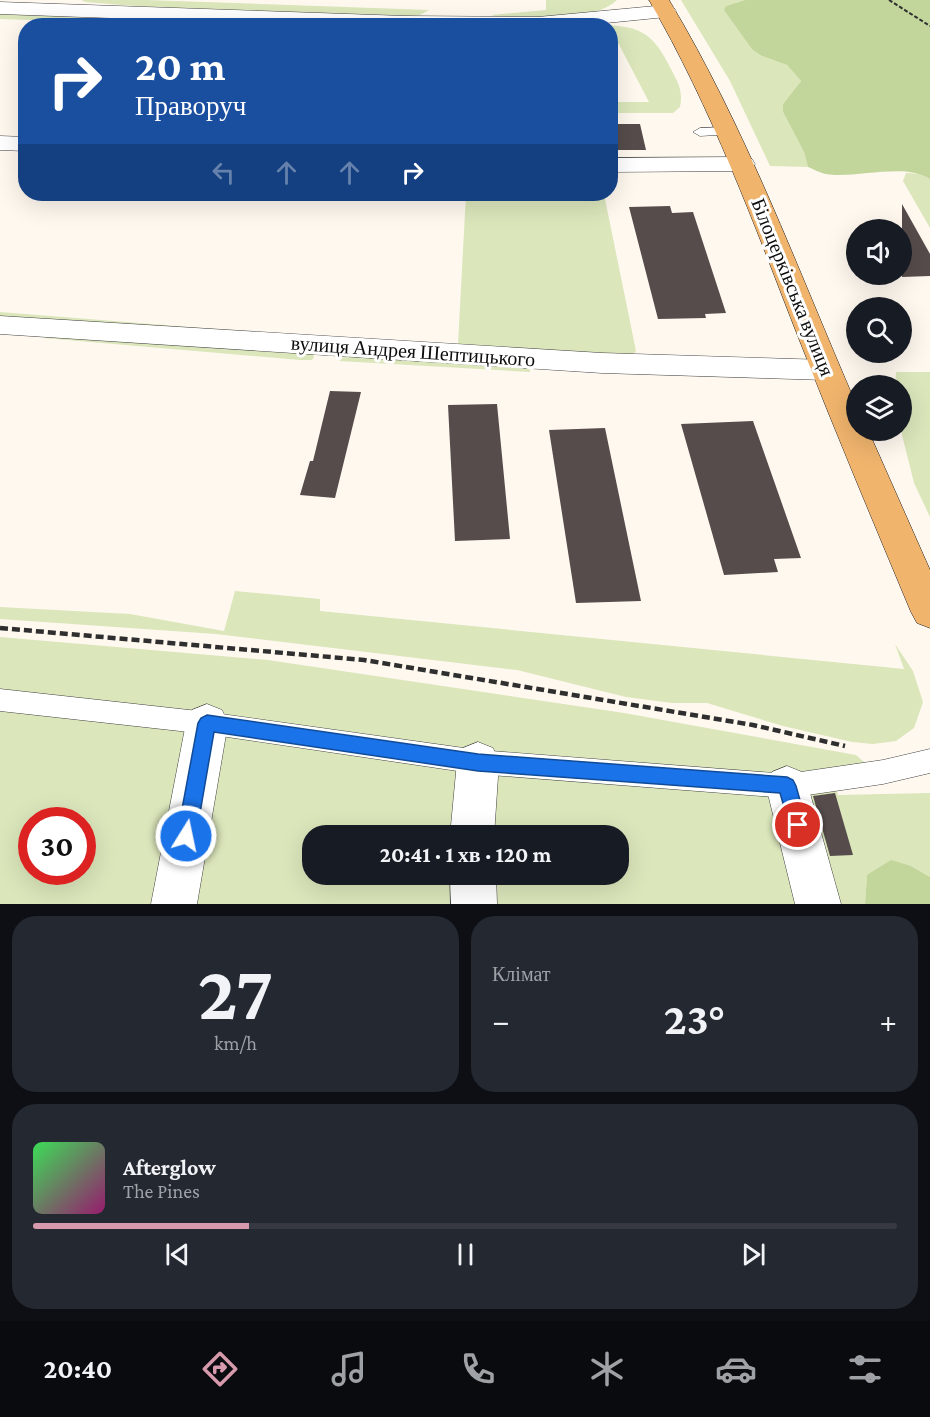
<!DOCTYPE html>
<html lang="uk">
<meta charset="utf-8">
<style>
body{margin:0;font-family:"Crimson Pro",serif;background:#242831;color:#f1f3f6;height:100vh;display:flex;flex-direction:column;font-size:22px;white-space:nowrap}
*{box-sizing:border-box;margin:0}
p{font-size:20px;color:#9ea1a6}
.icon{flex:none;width:33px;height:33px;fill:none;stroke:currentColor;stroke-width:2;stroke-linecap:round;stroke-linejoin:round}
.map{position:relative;height:904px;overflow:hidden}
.panel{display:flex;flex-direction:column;gap:12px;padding:12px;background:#0d0f14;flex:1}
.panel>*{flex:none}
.hud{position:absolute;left:18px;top:18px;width:600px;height:183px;border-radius:24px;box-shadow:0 6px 24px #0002;background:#1a4fa0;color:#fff;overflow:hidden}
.fabs{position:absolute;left:846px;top:219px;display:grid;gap:12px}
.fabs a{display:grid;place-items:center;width:66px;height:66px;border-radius:50%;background:#171b24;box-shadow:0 6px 24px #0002;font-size:30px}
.speed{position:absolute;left:18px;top:807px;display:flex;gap:12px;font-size:30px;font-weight:700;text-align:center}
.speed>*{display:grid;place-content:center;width:78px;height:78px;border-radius:50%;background:#171b24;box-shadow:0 6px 24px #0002;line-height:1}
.speed .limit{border:9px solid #d22;background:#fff;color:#111}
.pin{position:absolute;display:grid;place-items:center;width:51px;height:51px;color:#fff;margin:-26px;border:3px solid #fff;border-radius:50%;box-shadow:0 2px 6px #0007}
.me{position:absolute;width:66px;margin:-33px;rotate:10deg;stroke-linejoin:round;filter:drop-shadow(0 0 4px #0008)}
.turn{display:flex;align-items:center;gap:21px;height:126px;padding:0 18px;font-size:27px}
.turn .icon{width:78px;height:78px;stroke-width:2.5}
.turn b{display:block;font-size:42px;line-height:51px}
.lanes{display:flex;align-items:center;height:57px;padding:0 18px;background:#0003;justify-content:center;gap:30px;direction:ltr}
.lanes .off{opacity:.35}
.big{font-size:45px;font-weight:700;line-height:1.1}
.panel .card{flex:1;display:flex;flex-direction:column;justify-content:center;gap:9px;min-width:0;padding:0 21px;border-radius:24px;background:#242831}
.panel .dial{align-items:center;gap:0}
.dial b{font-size:78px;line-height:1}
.song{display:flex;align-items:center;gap:18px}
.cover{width:72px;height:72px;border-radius:9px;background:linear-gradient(135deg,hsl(130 70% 55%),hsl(320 70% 35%))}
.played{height:6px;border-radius:3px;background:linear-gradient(90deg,#d69aac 25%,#363941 25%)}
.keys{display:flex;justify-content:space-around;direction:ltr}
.heat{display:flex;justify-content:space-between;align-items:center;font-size:33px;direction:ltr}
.panel .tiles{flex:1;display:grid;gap:12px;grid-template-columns:1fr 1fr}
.card:last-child{grid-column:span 2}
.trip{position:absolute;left:302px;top:825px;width:327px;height:60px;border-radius:24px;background:#171b24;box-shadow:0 6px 24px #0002;font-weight:700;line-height:60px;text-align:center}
.menu{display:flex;height:96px;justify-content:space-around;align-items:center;background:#090b0e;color:#9ea1a6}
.menu .icon{width:42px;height:42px}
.menu .current{color:#d69aac}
.menu b{font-size:27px;color:#f1f3f6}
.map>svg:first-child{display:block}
.green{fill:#dbe6bb;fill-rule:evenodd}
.forest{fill:#c2d69b}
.building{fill:#554c4b}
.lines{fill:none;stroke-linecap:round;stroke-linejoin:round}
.service-casing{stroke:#404040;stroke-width:1}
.minor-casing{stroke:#404040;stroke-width:1}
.primary-casing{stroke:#1e1e1e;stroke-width:1}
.path-far1{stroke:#2f2f2f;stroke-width:2;stroke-dasharray:4 2;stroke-linecap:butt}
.path{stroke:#2f2f2f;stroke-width:4.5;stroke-dasharray:8 4;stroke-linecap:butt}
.service{fill:#fff;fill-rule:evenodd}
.minor{fill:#fff;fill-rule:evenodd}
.primary{fill:#f0b46d;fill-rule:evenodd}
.route{fill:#1a73e8;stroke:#114b97;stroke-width:1.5}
.labels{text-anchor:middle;stroke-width:6;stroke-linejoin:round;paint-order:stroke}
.street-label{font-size:20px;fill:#0d0d0d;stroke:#fff}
</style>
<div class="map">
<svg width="930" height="904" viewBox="0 0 930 904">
<rect width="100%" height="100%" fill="#fef8ef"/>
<!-- green -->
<path class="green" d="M81 0H147L429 10 420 15 409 16C301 11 193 12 86 2Z
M546 0H617C592 23 530 17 497 18L492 15 546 10Z
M681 0H745L726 6 762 56 787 65 801 81 783 104V112L804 152 808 167 770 166 730 81Z
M0 12 72 17 424 25 212 26 0 19Z
M610 26 594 25C639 25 652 30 672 71 679 84 683 92 680 107L673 113H611V102H649L613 33H611Z
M906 173 922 174 930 179V228L903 181Z
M466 194H604L636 351 629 358 620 359 0 319V312L303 336 458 344Z
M48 335 313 354 314 357 312 360H300L44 338Z
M347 354 530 365V372L339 361Z
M896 372H930V517L914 483 901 431 902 386 895 385Z
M235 591 320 599V611L904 669 895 644 913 671 923 702 914 728 896 741 873 744 852 742 783 726 707 703H672L626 697 517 670 216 634 0 619V607L130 614 224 631Z
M0 637 268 660 624 713 856 755 865 763 863 765 831 768 838 795 930 793V877L911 866 867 875 865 904H0ZM32 820H82V872H32ZM312 836H618V874H312Z"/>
<!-- forest -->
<path class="forest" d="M745 0H930V179C905 162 855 179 826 174 820 173 813 169 808 167L804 152 783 112V104L801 81 787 65 762 56 752 49 724 10 726 6Z
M891 860 911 866 930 877V904H865L867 875Z"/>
<!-- building -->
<path class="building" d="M610 124H640L646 150H615Z
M902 204 930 254V276L902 277Z
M670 206 672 213 693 212 726 313 705 314 706 318 658 319 629 207Z
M330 391 361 392 335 498 300 495 310 461H313Z
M497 404 510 539 455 541 448 405Z
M753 421 801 558 774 559 778 572 724 575 681 424Z
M605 428 641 601 576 603 549 430Z
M835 793 853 855 830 856 813 796Z"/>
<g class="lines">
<defs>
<path id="service" d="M728 127 735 131 733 134 700 136 693 132 700 128Z
M0 689 207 712 478 750 787 774 883 760 930 749V773L883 784 787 798 478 774 207 734 0 711Z"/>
<path id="minor" d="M0 2 405 16 538 17 666 5 673 7 676 11 673 15 666 17 576 26H332L0 14Z
M0 136 26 137V151L0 150Z
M743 157 752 159 755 164 752 169 743 171 610 172V158Z
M0 316 602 353 826 360 837 363 841 370 837 377 826 380 602 373 0 334Z
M207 704 222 710 228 723 197 904H151L186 723 192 710Z
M478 742 493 748 499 762 494 836H450L457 762 463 748Z
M787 766 802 772 808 786 841 904H795L766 786 772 772Z
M450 874H496L497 904H451Z"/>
<path id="primary" d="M649 0H669C746 128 797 268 856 404V430H868L930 570V628L917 623 911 612C873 521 835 431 799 339 754 224 712 108 649 0Z"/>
</defs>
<!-- service casing -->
<use href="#service" class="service-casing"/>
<!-- minor casing -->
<use href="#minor" class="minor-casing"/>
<!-- primary casing -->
<use href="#primary" class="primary-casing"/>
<!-- path-far1 -->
<path class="path-far1" d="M889 0 930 26"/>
<!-- path -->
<path class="path" d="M0 628 364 660 753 725 845 746"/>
<!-- service -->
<use href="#service" class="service"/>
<!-- minor -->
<use href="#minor" class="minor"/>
<!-- primary -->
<use href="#primary" class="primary"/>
</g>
<!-- route -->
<path class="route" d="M207 715 478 754 787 777 793 780 796 786 807 825 804 831 798 834 791 831 780 793 478 771 214 732 196 836 193 843 186 845 180 843 177 836 198 723 201 718Z"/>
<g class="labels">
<!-- street labels -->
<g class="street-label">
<text transform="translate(793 287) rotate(68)" y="7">Білоцерківська вулиця</text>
<text transform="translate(413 351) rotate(4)" y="7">вулиця Андрея Шептицького</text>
</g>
</g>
</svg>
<div class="fabs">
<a><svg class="icon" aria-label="sound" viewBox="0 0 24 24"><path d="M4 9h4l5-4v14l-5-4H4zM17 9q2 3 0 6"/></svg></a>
<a><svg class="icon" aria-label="search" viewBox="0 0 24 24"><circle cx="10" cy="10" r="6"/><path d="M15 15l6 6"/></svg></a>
<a><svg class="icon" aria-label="layers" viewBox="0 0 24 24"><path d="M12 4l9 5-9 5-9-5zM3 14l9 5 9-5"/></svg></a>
</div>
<div class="speed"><div class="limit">30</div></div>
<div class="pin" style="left:798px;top:825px;background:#d93025"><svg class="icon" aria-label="arrive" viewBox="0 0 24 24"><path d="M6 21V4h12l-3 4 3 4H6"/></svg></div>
<svg class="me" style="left:186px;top:836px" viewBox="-20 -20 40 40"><circle r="17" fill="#1a73e8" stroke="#fff" stroke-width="3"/><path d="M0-11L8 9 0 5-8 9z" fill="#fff"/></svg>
<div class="trip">20:41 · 1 хв · 120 m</div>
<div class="hud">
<div class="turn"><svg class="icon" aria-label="right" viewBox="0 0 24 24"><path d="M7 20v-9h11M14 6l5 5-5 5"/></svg><div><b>20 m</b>Праворуч</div></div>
<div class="lanes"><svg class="icon off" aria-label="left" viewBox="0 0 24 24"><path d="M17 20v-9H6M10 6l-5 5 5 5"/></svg><svg class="icon off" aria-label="ahead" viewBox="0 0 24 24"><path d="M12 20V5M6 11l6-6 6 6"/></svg><svg class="icon off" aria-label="ahead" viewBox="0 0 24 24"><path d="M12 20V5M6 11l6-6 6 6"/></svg><svg class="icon" aria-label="right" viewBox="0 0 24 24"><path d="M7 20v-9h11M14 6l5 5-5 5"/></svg></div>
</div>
</div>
<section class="panel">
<div class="tiles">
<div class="card dial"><b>27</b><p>km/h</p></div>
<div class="card"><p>Клімат</p>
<div class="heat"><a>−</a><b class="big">23°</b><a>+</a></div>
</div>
<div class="card">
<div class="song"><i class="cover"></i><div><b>Afterglow</b><p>The Pines</p></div></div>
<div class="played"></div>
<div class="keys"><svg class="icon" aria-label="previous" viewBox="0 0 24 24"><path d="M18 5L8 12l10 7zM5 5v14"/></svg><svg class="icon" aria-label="pause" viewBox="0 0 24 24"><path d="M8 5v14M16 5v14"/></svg><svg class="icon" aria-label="next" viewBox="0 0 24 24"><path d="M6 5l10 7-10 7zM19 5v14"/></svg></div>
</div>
</div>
</section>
<nav class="menu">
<b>20:40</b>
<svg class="icon current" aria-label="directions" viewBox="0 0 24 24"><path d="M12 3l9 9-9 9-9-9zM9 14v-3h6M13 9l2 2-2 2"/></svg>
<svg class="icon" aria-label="music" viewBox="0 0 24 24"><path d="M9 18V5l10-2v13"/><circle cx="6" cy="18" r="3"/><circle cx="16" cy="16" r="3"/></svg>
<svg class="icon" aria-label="phone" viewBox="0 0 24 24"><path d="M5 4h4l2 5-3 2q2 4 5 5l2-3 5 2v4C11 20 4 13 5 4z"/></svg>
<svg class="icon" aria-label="climate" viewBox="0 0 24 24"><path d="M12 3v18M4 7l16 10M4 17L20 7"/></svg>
<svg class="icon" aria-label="car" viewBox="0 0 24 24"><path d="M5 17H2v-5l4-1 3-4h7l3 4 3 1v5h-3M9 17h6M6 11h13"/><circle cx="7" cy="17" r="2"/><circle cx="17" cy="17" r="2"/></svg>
<svg class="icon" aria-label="filters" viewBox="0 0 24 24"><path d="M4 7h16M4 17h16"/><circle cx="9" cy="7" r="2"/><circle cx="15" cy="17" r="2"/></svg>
</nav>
